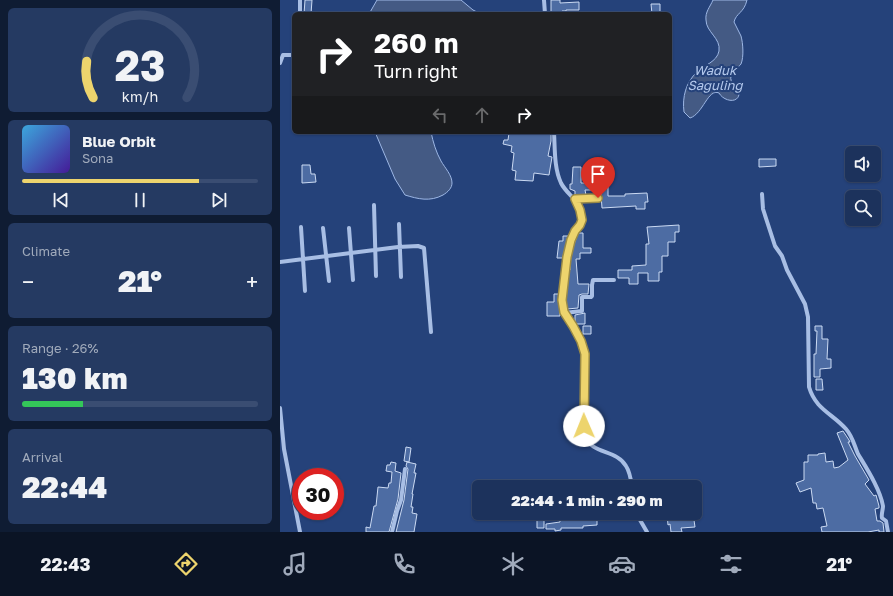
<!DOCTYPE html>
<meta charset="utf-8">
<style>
body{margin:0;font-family:"Golos Text",sans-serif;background:#253a62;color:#f1f3f6;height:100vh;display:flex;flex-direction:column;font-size:15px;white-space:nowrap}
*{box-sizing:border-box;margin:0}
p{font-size:13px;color:#a0aabb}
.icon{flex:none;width:22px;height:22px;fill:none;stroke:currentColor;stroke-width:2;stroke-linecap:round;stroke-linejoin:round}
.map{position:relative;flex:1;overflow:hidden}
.side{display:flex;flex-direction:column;gap:8px;padding:8px;background:#0f1c33;width:280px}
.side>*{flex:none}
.guide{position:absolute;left:12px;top:12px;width:380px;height:122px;border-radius:6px;box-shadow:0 1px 3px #0004,0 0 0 1px #3a4d72;background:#202124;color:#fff;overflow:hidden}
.fabs{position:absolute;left:565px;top:146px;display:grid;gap:8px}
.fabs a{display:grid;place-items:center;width:36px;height:36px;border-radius:6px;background:#1c325c;box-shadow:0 1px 3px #0004,0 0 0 1px #3a4d72;font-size:20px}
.speed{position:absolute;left:12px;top:468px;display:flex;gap:8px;font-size:20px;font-weight:700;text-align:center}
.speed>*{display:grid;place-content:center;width:52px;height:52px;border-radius:50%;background:#1c325c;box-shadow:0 1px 3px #0004,0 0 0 1px #3a4d72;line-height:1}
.speed .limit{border:6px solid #d22;background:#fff;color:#111}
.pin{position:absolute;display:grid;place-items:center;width:34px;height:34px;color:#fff;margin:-41px -17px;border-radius:50% 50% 50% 0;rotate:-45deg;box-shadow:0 0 4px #0007}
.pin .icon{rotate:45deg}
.me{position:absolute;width:44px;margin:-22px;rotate:359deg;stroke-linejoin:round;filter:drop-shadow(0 0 3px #0008)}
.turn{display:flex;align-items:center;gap:14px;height:84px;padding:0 16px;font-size:18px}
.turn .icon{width:52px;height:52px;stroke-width:2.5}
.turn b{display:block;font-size:28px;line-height:34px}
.lanes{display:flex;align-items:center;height:38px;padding:0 16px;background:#0003;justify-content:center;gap:20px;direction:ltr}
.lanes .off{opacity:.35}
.big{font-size:30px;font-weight:800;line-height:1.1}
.side .card{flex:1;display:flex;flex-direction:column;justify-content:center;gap:6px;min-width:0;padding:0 14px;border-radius:6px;background:#253a62}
.side .dial{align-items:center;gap:0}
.dial svg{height:104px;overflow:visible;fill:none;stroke:#3a4d72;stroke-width:7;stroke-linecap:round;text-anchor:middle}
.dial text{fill:#f1f3f6;stroke:none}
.song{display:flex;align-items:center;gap:12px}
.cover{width:48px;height:48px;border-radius:6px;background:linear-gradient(135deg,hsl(200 70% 55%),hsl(260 70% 35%))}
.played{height:4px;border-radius:2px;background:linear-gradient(90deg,#edd46d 75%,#3a4d72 75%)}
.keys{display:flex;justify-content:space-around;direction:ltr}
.heat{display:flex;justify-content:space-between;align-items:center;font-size:22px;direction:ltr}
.charge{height:6px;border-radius:3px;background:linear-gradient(90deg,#34c759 26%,#3a4d72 0)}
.trip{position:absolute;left:192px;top:480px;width:230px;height:40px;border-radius:6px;background:#1c325c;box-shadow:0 1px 3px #0004,0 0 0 1px #3a4d72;font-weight:800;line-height:40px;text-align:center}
.menu{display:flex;height:64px;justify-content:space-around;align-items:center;background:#0b1425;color:#a0aabb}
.menu .icon{width:28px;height:28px}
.menu .current{color:#edd46d}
.menu b{font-size:18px;color:#f1f3f6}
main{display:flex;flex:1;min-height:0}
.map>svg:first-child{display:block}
.water{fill:#445a84;stroke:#9db7e5}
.building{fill:#4d6ca3;stroke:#cbdaf3}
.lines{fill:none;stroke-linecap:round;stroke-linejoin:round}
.minor{stroke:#a8bee4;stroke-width:4}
.route-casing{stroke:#9a8a47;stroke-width:10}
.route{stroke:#edd46d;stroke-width:7}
.labels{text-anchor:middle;stroke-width:4;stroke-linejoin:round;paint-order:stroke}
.water-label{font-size:13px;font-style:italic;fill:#b3c8ec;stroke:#25427a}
</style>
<main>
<section class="side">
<div class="card dial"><svg viewBox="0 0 100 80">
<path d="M14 69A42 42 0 1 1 86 69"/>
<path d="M14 69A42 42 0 0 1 9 41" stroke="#edd46d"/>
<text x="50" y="56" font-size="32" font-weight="700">23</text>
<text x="50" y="72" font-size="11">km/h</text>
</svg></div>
<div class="card">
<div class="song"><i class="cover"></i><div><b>Blue Orbit</b><p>Sona</p></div></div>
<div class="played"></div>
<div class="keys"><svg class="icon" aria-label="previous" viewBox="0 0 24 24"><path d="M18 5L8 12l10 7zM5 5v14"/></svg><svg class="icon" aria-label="pause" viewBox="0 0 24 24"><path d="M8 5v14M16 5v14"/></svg><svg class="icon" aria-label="next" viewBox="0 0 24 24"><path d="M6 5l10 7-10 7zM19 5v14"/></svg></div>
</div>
<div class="card"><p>Climate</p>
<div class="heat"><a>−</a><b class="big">21°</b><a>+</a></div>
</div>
<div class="card"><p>Range · 26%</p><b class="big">130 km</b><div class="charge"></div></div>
<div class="card"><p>Arrival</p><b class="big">22:44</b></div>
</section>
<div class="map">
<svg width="613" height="532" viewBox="0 0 613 532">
<rect width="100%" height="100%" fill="#25427a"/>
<!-- water -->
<path class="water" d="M97 0H181L193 10 201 14H89Z
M433 0H467C464 13 456 13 454 22 456 27 459 31 461 36 463 43 464 57 461 64 458 68 452 71 451 76 449 83 458 86 459 92 460 104 444 102 439 93 428 88 423 114 410 118L404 112C402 97 406 82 417 72 424 65 437 62 439 51 441 38 426 32 426 20 425 12 430 7 433 0Z
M95 132H151C153 142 156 152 161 161 165 168 172 175 172 183 172 188 168 192 163 195 150 202 138 199 125 195L115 179Z"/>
<!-- building -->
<path class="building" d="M25 0H32L31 14H24Z
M271 0H280V3L299 2V10H286V11H282V14H271Z
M371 4H380V14H372Z
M240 132H271V141L268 156 272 157 269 175 254 173 253 181 235 180 236 171 232 170 234 153 231 152 232 146 223 144 224 140H228L229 133 240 134Z
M479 159H496V166L479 167Z
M22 165H30L31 174H35L36 182 22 183Z
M293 167H301V183H313V190H305L306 195H295V191L290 189V184H292Z
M315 187H328V196H345V194L367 193 368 202H365V209H356V206L322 208 321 194H315Z
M399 225V232H395V242H388V256H382V272H379V281H368V273H358V284H349V278H338V270H352V266L366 265V244H369L367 227Z
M298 233H303V248H311V253H300V259H296L298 284H309L308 294H302L299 295 298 308 287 309 286 301 288 271 290 270V262L293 247Z
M283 236H289L283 258H277L279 241H283Z
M274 294H279L280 316H267V302H274Z
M305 313V324H295V315Z
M303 326H311V334H303Z
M535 326H542V339H548L547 359H551V368L540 369V377H534V354H536L537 331H535Z
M536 379H542L543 390H536Z
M563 431 569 440 570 442H568L575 456 589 480 585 484 594 496 596 495 599 506V508L595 509 597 521H600L603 523 604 532H599V530L588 532H542L541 527 547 526 543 508 537 509 536 503H533L531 488 520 492 516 483 524 480V462H528V455H538V454L545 453 546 462 553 461 554 468 559 467 568 460 557 433Z
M126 447 131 448 129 462 124 461Z
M111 462 116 463 115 471 121 473 118 499 109 532H86V527L90 528 94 506H96L98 487 108 488 109 483H111L112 472 106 471 107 465H110Z
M127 462 136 464 134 473H136L132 494H133L131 507H133L132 513 137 514 134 532H116L124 500 128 469 126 466Z
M306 513H317V525L303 526V528H281V530L275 531V529H266V524L280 522V514Z
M392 513V515L413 513 415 527 401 528 402 532H391L390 524 388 525 387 514Z
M257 520H264V528H257Z"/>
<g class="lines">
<!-- minor -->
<path class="minor" d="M264 0 265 14
M20 14V0
M0 63 3 55H14
M274 132C275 149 274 168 281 183 287 195 301 201 302 216 302 226 293 231 291 240 286 256 282 284 282 301 283 320 302 334 305 353 306 363 304 374 304 384 303 401 304 419 305 436 312 455 336 449 346 466 350 472 351 480 352 487
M482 194 483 209 495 246 502 256 507 270 525 304 528 317 529 387C536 410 552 413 566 429 573 437 574 445 578 454 587 469 600 489 603 506 603 510 601 514 602 518L606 521 608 532
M295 199 318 198
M94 205 96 276
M119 224 121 277
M21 227 25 291
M43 228 49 281
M69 228 73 280
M0 262 118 247 138 246 144 248 151 332
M284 313 302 311V297H311L312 296V285L313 280H334
M0 408 4 449 20 532
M356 513 367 532
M112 532 117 511 121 500 125 469"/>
</g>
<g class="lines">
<defs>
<path id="route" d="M304 426 305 354 301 341 293 326 284 312 282 300 287 257 291 240 295 231 300 225 302 220 300 210 295 199 318 198"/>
</defs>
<!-- route casing -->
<use href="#route" class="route-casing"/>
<!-- route -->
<use href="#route" class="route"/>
</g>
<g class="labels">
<!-- water labels -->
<g class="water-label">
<text x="435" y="75">Waduk<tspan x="435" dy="15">Saguling</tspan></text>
</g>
</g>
</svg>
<div class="fabs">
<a><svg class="icon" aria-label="sound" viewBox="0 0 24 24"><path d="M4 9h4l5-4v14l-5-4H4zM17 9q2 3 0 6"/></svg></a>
<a><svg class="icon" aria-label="search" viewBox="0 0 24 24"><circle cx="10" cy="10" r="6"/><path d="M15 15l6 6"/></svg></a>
</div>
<div class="speed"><div class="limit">30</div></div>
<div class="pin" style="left:318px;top:198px;background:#d93025"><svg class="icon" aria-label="arrive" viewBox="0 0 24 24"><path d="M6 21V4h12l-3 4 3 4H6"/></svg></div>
<svg class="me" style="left:304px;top:426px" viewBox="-20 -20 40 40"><circle r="19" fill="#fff"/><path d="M0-13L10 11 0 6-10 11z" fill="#edd46d"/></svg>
<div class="trip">22:44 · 1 min · 290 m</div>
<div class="guide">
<div class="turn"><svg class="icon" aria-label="right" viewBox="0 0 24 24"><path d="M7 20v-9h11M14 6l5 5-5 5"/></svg><div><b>260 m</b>Turn right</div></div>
<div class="lanes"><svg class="icon off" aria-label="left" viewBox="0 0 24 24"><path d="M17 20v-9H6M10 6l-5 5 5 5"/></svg><svg class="icon off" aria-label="ahead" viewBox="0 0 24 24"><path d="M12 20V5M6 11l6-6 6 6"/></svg><svg class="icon" aria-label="right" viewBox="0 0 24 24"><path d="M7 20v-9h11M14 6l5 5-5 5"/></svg></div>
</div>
</div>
</main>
<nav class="menu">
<b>22:43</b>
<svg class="icon current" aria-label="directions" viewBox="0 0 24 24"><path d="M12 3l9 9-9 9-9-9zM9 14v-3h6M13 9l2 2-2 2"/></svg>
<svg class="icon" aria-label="music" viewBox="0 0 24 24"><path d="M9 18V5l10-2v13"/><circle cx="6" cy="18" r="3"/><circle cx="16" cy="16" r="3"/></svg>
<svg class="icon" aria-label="phone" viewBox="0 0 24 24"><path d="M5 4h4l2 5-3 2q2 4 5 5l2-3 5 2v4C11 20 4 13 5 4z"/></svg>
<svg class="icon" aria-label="climate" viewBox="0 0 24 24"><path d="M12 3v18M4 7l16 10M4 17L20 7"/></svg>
<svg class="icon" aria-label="car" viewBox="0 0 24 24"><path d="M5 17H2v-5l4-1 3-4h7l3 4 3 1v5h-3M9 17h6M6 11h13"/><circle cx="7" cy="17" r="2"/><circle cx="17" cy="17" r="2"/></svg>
<svg class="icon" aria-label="filters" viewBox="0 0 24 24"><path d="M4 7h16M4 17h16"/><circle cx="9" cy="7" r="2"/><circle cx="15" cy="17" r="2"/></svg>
<b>21°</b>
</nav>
